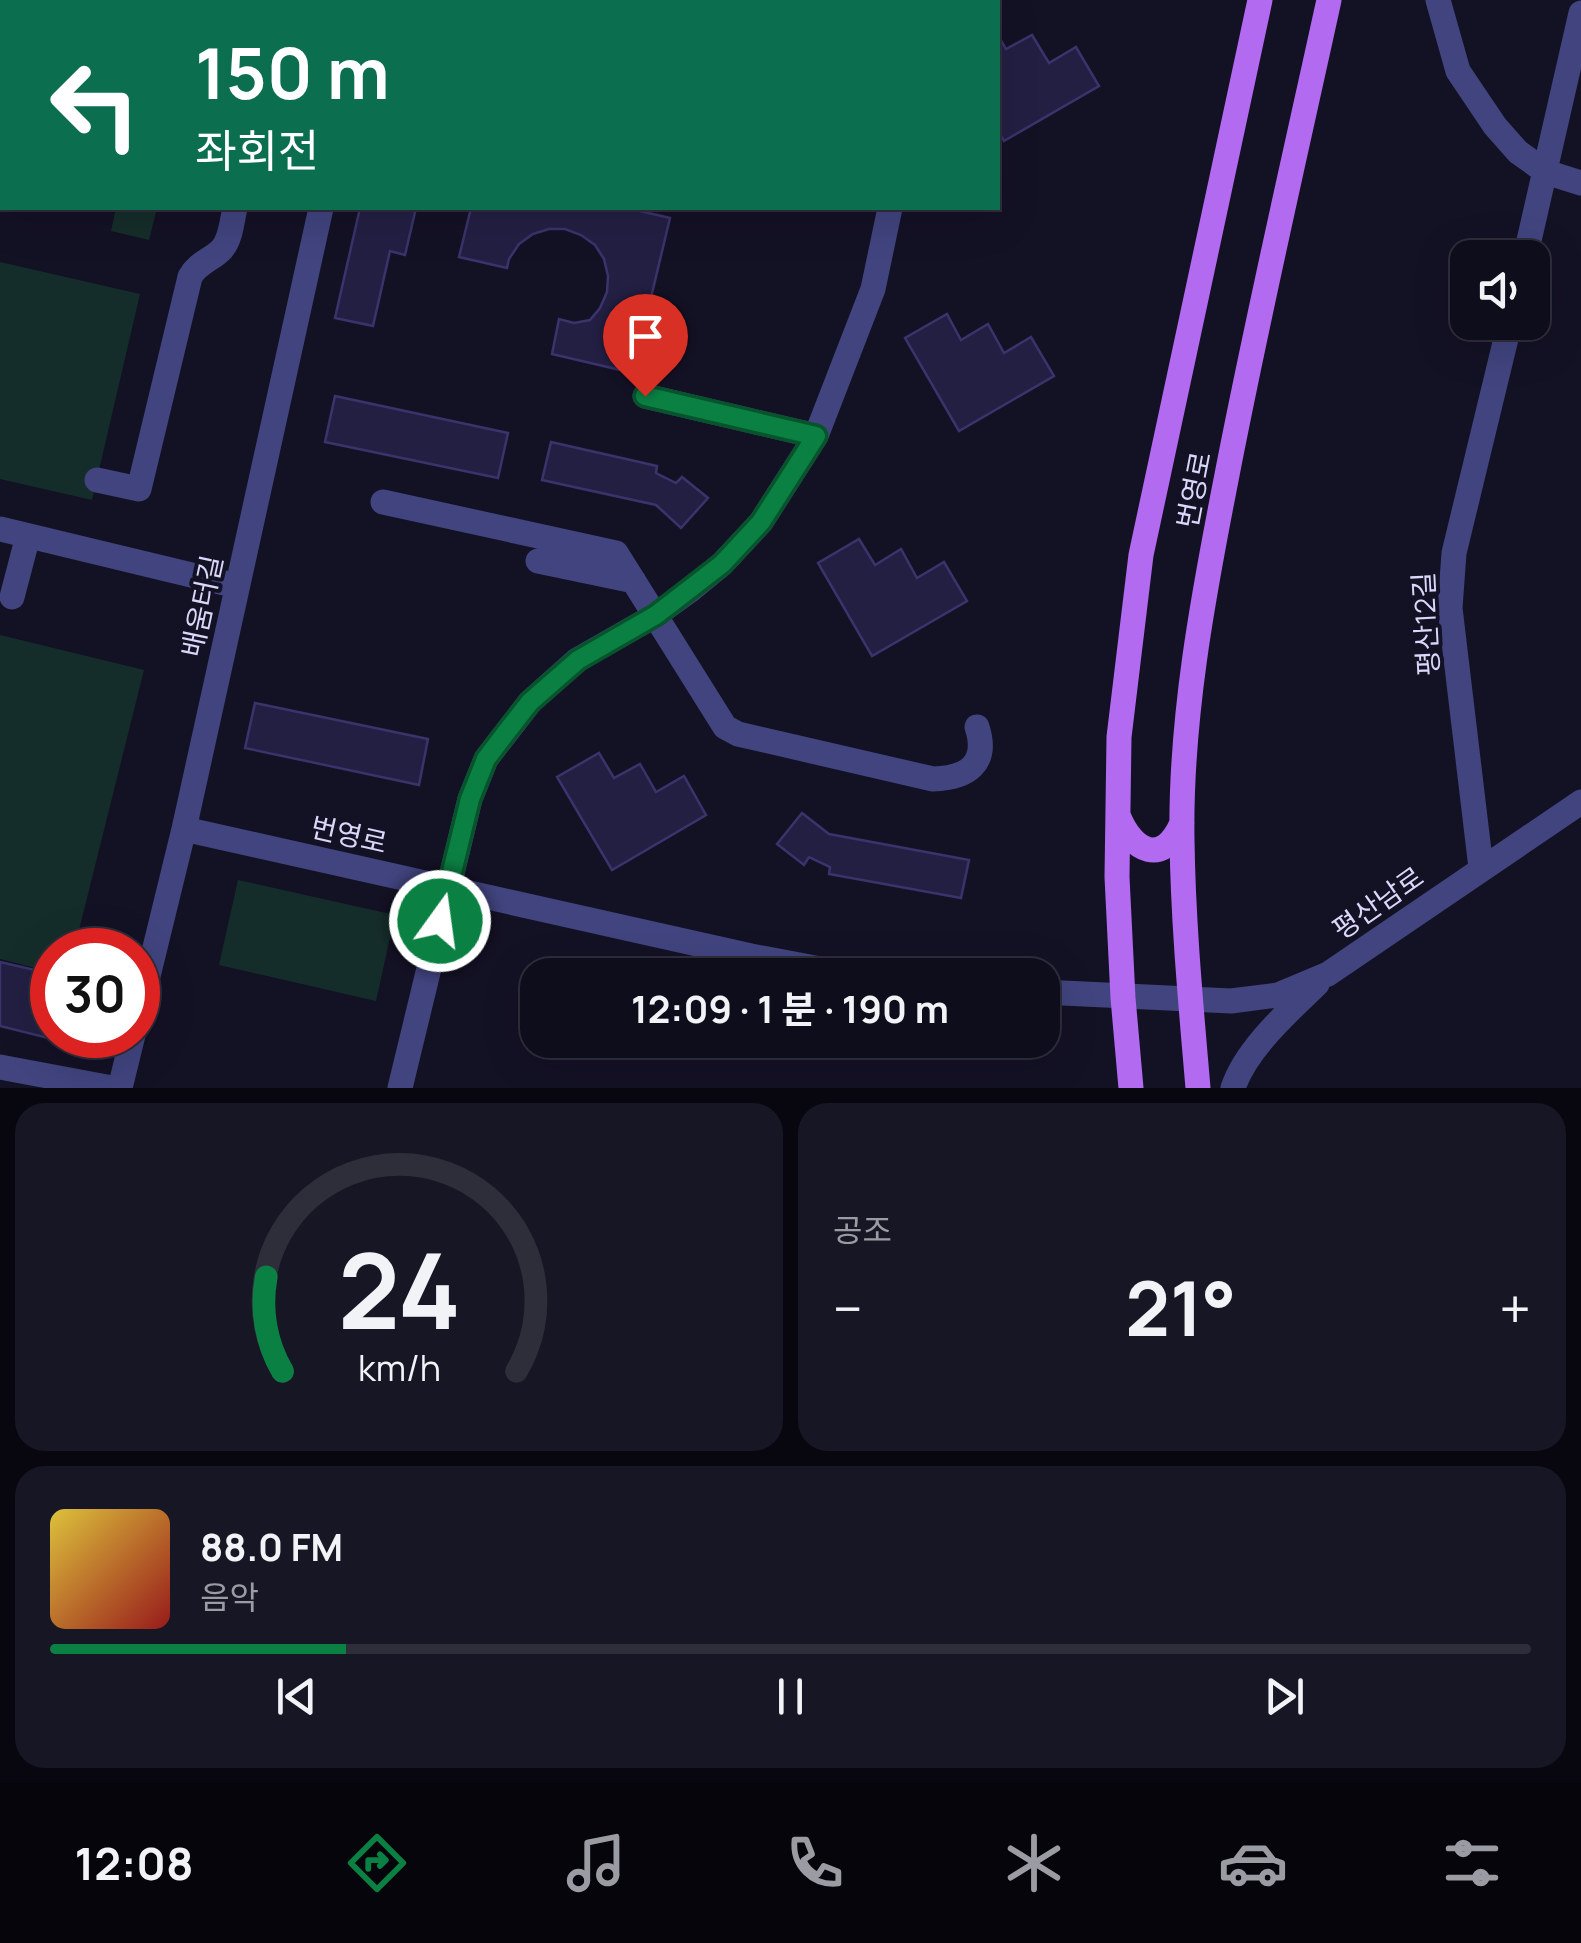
<!DOCTYPE html>
<html lang="ko">
<meta charset="utf-8">
<style>
body{margin:0;font-family:Manrope,"Noto Sans KR",sans-serif;background:#171624;color:#f1f3f6;height:100vh;display:flex;flex-direction:column;font-size:38px;white-space:nowrap}
*{box-sizing:border-box;margin:0}
p{font-size:32px;color:#9b9ca3}
.icon{flex:none;width:55px;height:55px;fill:none;stroke:currentColor;stroke-width:2;stroke-linecap:round;stroke-linejoin:round}
.map{position:relative;height:1088px;overflow:hidden}
.side{display:flex;flex-direction:column;gap:15px;padding:15px;background:#08070f;flex:1}
.side>*{flex:none}
.guide{position:absolute;left:0px;top:0px;width:1000px;height:210px;box-shadow:0 10px 40px #0002,0 0 0 2px #2e2d3a;background:#0b6e4f;color:#fff;overflow:hidden}
.controls{position:absolute;left:1450px;top:240px;display:grid;gap:20px}
.controls a{display:grid;place-items:center;width:100px;height:100px;border-radius:20px;background:#0e0d1b;box-shadow:0 10px 40px #0002,0 0 0 2px #2e2d3a;font-size:50px}
.speed{position:absolute;left:30px;top:928px;display:flex;gap:20px;font-size:50px;font-weight:700;text-align:center}
.speed>*{display:grid;place-content:center;width:130px;height:130px;border-radius:50%;background:#0e0d1b;box-shadow:0 10px 40px #0002,0 0 0 2px #2e2d3a;line-height:1}
.speed .limit{border:15px solid #d22;background:#fff;color:#111}
.pin{position:absolute;display:grid;place-items:center;width:85px;height:85px;color:#fff;margin:-102px -42px;border-radius:50% 50% 50% 0;rotate:-45deg;box-shadow:0 0 10px #0007}
.pin .icon{rotate:45deg}
.me{position:absolute;width:110px;margin:-55px;rotate:14deg;stroke-linejoin:round;filter:drop-shadow(0 0 8px #0008)}
.turn{display:flex;align-items:center;gap:35px;height:210px;padding:0 30px;font-size:45px}
.turn .icon{width:130px;height:130px;stroke-width:2.5}
.turn b{display:block;font-size:70px;line-height:85px}
.big{font-size:75px;font-weight:700;line-height:1.1}
.side .card{flex:1;display:flex;flex-direction:column;justify-content:center;gap:15px;min-width:0;padding:0 35px;border-radius:30px;background:#171624}
.side .dial{align-items:center;gap:0}
.dial svg{height:260px;overflow:visible;fill:none;stroke:#2e2d3a;stroke-width:7;stroke-linecap:round;text-anchor:middle}
.dial text{fill:#f1f3f6;stroke:none}
.song{display:flex;align-items:center;gap:30px}
.cover{width:120px;height:120px;border-radius:15px;background:linear-gradient(135deg,hsl(50 70% 55%),hsl(0 70% 35%))}
.played{height:10px;border-radius:5px;background:linear-gradient(90deg,#0b8043 20%,#2e2d3a 20%)}
.keys{display:flex;justify-content:space-around;direction:ltr}
.heat{display:flex;justify-content:space-between;align-items:center;font-size:55px;direction:ltr}
.side .tiles{flex:1;display:grid;gap:15px;grid-template-columns:1fr 1fr}
.card:last-child{grid-column:span 2}
.trip{position:absolute;left:520px;top:958px;width:540px;height:100px;border-radius:30px;background:#0e0d1b;box-shadow:0 10px 40px #0002,0 0 0 2px #2e2d3a;font-weight:700;line-height:100px;text-align:center}
.menu{display:flex;height:160px;justify-content:space-around;align-items:center;background:#06050b;color:#9b9ca3}
.menu .icon{width:70px;height:70px}
.menu .current{color:#0b8043}
.menu b{font-size:45px;color:#f1f3f6}
.map>svg:first-child{display:block}
.green{fill:#152d2a}
.building{fill:#231f43;stroke:#3a336c;stroke-width:2.5}
.lines{fill:none;stroke-linecap:round;stroke-linejoin:round}
.minor{stroke:#41447e;stroke-width:25}
.major{stroke:#b26af0;stroke-width:25}
.route-casing{stroke:#07532c;stroke-width:25}
.route{stroke:#0b8043;stroke-width:18}
.labels{text-anchor:middle;stroke-width:8;stroke-linejoin:round;paint-order:stroke}
.street-label{font-size:28px;fill:#d9d8fb;stroke:#131124}
</style>
<div class="map">
<svg width="1581" height="1088" viewBox="0 0 1581 1088">
<rect width="100%" height="100%" fill="#131124"/>
<!-- green -->
<path class="green" d="M116 208H157L149 240 111 231Z
M0 262 140 294 92 500 0 479Z
M0 635 144 670 74 950H52V972L0 959Z
M238 880 395 915 376 1001 219 965Z"/>
<!-- building -->
<path class="building" d="M998 35 1006 49 1032 35 1049 63 1076 47 1099 86 1004 141 998 130Z
M360 208H416L405 255 390 251 373 326 335 318Z
M471 208H627L670 218 633 373 552 354 559 319 574 323 590 320 600 308 607 292 608 276 604 259 595 245 581 235 565 229H549L533 234 519 244 509 259 507 268 459 257Z
M947 314 961 340 988 324 1004 353 1031 337 1054 376 959 431 905 338Z
M335 396 508 433 498 478 325 442Z
M551 442 657 466 656 473 676 483 682 477 708 498 681 528 656 505 542 480Z
M859 539 875 565 901 549 917 578 944 562 967 601 872 656 818 563Z
M255 703 428 739 419 785 245 748Z
M599 753 614 778 640 764 656 792 684 776 706 815 612 870 557 777Z
M802 813 829 834 969 860 961 898 829 874 830 867 809 857 804 865 777 844Z
M0 962 52 974V1039L0 1026Z"/>
<g class="lines">
<!-- minor -->
<path class="minor" d="M542 0 554 2
M897 0V2
M1438 0 1458 71 1495 126 1518 152 1546 172 1581 183
M366 2 367 0
M1525 258 1581 13
M645 396 816 436
M97 480 139 489 190 277C198 262 212 260 222 249 231 239 232 220 235 208
M383 502 616 553 725 727 738 734 933 779C967 778 989 764 977 727
M0 529 237 586
M538 561 634 581
M12 597 28 536
M184 829 751 956 852 975
M1481 868 1450 608 1454 553 1510 322
M1042 992 1231 1001 1278 995 1328 974 1581 802
M138 1017 184 829 321 208
M0 1067 112 1088
M120 1088 133 1035
M400 1088 470 799 486 759 530 702 577 660 656 615 689 591 722 564 761 522 816 436 873 289 890 208
M1233 1088C1246 1049 1287 1013 1317 984"/>
<!-- major -->
<path class="major" d="M1118 815C1132 852 1163 867 1182 823
M1131 1088 1123 998 1117 877 1119 737 1141 555 1260 0
M1198 1088C1191 1006 1183 922 1182 839 1180 720 1203 597 1226 480 1257 319 1294 160 1329 0"/>
</g>
<g class="lines">
<defs>
<path id="route" d="M440 921 470 799 486 759 508 730 530 702 578 660 656 615 722 564 761 522 816 436 645 396"/>
</defs>
<!-- route casing -->
<use href="#route" class="route-casing"/>
<!-- route -->
<use href="#route" class="route"/>
</g>
<g class="labels">
<!-- street labels -->
<g class="street-label">
<text transform="translate(1194 490) rotate(-79)" y="10">번영로</text>
<text transform="translate(202 606) rotate(-78)" y="10">배움터길</text>
<text transform="translate(1426 624) rotate(-93)" y="10">평산12길</text>
<text transform="translate(349 835) rotate(13)" y="10">번영로</text>
<text transform="translate(1378 903) rotate(-35)" y="10">평산남로</text>
</g>
</g>
</svg>
<div class="controls">
<a><svg class="icon" aria-label="sound" viewBox="0 0 24 24"><path d="M4 9h4l5-4v14l-5-4H4zM17 9q2 3 0 6"/></svg></a>
</div>
<div class="speed"><div class="limit">30</div></div>
<div class="pin" style="left:645px;top:396px;background:#d93025"><svg class="icon" aria-label="arrive" viewBox="0 0 24 24"><path d="M6 21V4h12l-3 4 3 4H6"/></svg></div>
<svg class="me" style="left:440px;top:921px" viewBox="-20 -20 40 40"><circle r="17" fill="#0b8043" stroke="#fff" stroke-width="3"/><path d="M0-11L8 9 0 5-8 9z" fill="#fff"/></svg>
<div class="trip">12:09 · 1 분 · 190 m</div>
<div class="guide">
<div class="turn"><svg class="icon" aria-label="left" viewBox="0 0 24 24"><path d="M17 20v-9H6M10 6l-5 5 5 5"/></svg><div><b>150 m</b>좌회전</div></div>
</div>
</div>
<section class="side">
<div class="tiles">
<div class="card dial"><svg viewBox="0 0 100 80">
<path d="M14 69A42 42 0 1 1 86 69"/>
<path d="M14 69A42 42 0 0 1 9 40" stroke="#0b8043"/>
<text x="50" y="56" font-size="32" font-weight="700">24</text>
<text x="50" y="72" font-size="11">km/h</text>
</svg></div>
<div class="card"><p>공조</p>
<div class="heat"><a>−</a><b class="big">21°</b><a>+</a></div>
</div>
<div class="card">
<div class="song"><i class="cover"></i><div><b>88.0 FM</b><p>음악</p></div></div>
<div class="played"></div>
<div class="keys"><svg class="icon" aria-label="previous" viewBox="0 0 24 24"><path d="M18 5L8 12l10 7zM5 5v14"/></svg><svg class="icon" aria-label="pause" viewBox="0 0 24 24"><path d="M8 5v14M16 5v14"/></svg><svg class="icon" aria-label="next" viewBox="0 0 24 24"><path d="M6 5l10 7-10 7zM19 5v14"/></svg></div>
</div>
</div>
</section>
<nav class="menu">
<b>12:08</b>
<svg class="icon current" aria-label="directions" viewBox="0 0 24 24"><path d="M12 3l9 9-9 9-9-9zM9 14v-3h6M13 9l2 2-2 2"/></svg>
<svg class="icon" aria-label="music" viewBox="0 0 24 24"><path d="M9 18V5l10-2v13"/><circle cx="6" cy="18" r="3"/><circle cx="16" cy="16" r="3"/></svg>
<svg class="icon" aria-label="phone" viewBox="0 0 24 24"><path d="M5 4h4l2 5-3 2q2 4 5 5l2-3 5 2v4C11 20 4 13 5 4z"/></svg>
<svg class="icon" aria-label="climate" viewBox="0 0 24 24"><path d="M12 3v18M4 7l16 10M4 17L20 7"/></svg>
<svg class="icon" aria-label="car" viewBox="0 0 24 24"><path d="M5 17H2v-5l4-1 3-4h7l3 4 3 1v5h-3M9 17h6M6 11h13"/><circle cx="7" cy="17" r="2"/><circle cx="17" cy="17" r="2"/></svg>
<svg class="icon" aria-label="filters" viewBox="0 0 24 24"><path d="M4 7h16M4 17h16"/><circle cx="9" cy="7" r="2"/><circle cx="15" cy="17" r="2"/></svg>
</nav>
